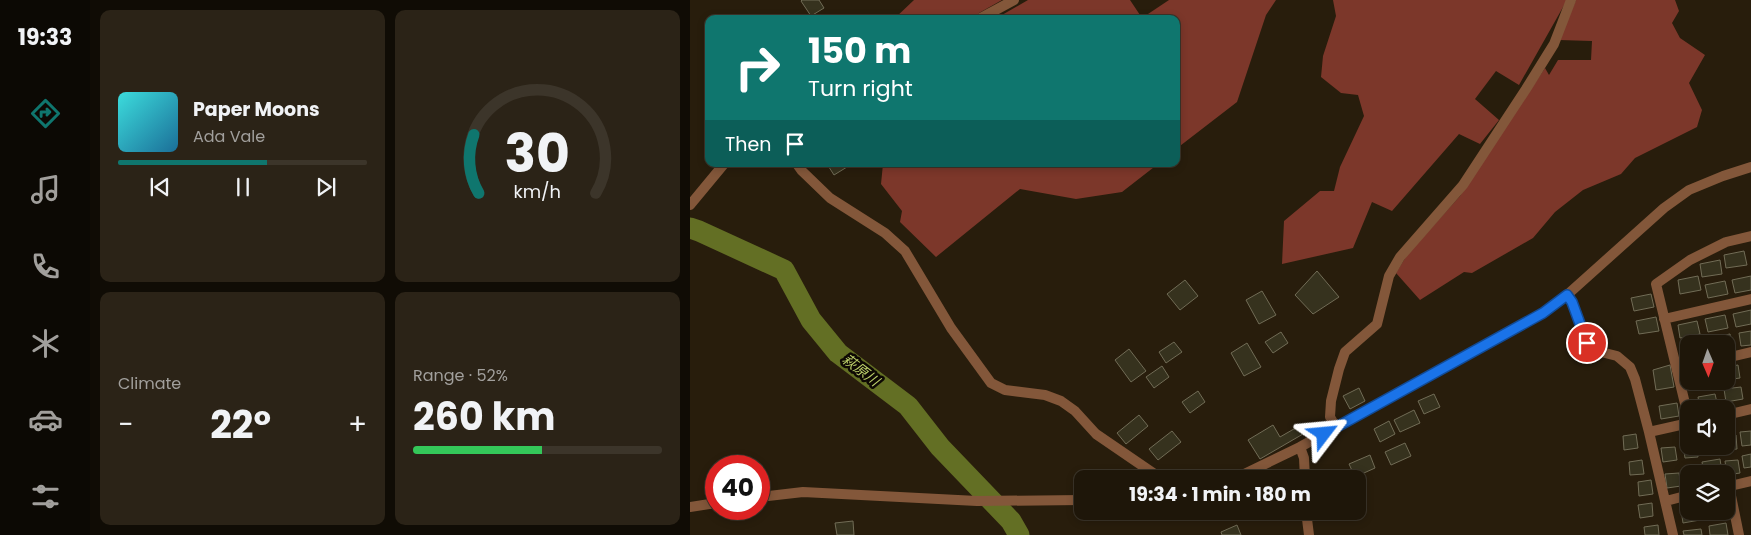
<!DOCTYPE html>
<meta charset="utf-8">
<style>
body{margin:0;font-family:Poppins,"Noto Sans JP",sans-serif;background:#2b2317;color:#f1f3f6;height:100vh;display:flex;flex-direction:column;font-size:19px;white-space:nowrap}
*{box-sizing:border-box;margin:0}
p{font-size:16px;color:#a19f9c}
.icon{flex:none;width:28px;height:28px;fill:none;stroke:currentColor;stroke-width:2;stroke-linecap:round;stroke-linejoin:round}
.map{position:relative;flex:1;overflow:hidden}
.side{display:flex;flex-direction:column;gap:10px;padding:10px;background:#100c05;width:600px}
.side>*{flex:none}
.banner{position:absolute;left:15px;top:15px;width:475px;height:152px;border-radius:10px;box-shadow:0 2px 8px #0003,0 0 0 1px #3c352a;background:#0f766e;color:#fff;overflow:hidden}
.needle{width:32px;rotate:178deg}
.fabs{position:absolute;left:990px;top:335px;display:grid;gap:10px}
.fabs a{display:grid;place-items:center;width:55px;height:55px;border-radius:10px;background:#1e1609;box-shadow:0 2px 8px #0003,0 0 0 1px #3c352a;font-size:25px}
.speed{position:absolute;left:15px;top:455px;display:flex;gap:10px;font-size:25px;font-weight:700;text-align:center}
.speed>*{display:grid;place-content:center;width:65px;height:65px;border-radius:50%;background:#1e1609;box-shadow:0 2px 8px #0003,0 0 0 1px #3c352a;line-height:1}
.speed .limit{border:8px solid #d22;background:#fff;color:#111}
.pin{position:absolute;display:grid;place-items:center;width:42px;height:42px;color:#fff;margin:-21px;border:2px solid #fff;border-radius:50%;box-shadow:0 1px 5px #0007}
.me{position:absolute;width:55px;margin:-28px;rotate:61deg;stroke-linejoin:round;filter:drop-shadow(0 0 4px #0008)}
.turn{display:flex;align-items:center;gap:18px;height:105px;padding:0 20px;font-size:22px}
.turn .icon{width:65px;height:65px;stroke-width:2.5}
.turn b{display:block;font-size:35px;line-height:42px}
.then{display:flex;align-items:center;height:48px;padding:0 20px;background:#0003;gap:10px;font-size:19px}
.big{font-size:38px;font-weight:700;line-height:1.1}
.side .tile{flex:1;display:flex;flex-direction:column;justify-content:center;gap:8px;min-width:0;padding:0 18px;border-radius:10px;background:#2b2317}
.side .dial{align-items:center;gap:0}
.dial svg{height:130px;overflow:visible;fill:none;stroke:#3c352a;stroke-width:7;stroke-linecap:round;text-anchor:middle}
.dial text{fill:#f1f3f6;stroke:none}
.song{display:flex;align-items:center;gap:15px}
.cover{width:60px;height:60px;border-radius:8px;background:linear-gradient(135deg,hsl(180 70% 55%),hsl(200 70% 35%))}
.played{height:5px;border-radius:2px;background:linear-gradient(90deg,#0f766e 60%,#3c352a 60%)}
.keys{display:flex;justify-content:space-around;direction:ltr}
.heat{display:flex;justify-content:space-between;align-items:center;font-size:28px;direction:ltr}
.charge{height:8px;border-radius:4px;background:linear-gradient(90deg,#34c759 52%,#3c352a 0)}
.side .tiles{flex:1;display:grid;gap:10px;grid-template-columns:repeat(2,1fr)}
.trip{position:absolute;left:384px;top:470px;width:292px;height:50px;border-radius:10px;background:#1e1609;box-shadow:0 2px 8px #0003,0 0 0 1px #3c352a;font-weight:700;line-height:50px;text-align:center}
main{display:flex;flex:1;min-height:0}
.tabs{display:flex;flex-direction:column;width:90px;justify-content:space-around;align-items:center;background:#0c0904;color:#a19f9c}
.tabs .icon{width:35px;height:35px}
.tabs .selected{color:#0f766e}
.tabs b{font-size:22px;color:#f1f3f6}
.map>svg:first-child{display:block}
.forest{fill:#7c372a}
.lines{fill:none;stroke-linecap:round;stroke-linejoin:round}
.river{stroke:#636f24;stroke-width:21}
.building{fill:#36321e;stroke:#716c56}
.minor{stroke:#83573a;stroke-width:10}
.tertiary{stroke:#83573a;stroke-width:10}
.route-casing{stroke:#114b97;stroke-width:12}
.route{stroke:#1a73e8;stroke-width:9}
.labels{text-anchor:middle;stroke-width:5;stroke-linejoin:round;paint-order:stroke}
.water-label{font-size:14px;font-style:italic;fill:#bdd06a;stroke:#0d0803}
</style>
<main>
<nav class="tabs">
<b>19:33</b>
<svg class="icon selected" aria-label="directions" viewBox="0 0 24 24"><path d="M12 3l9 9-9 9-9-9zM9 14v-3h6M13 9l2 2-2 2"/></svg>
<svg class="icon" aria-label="music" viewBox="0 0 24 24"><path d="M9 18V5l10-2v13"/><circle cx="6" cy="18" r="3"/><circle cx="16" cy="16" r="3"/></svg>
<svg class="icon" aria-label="phone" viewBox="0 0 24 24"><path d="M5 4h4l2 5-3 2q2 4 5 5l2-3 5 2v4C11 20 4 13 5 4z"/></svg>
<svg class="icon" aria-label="climate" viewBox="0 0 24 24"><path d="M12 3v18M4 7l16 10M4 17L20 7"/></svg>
<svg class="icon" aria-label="car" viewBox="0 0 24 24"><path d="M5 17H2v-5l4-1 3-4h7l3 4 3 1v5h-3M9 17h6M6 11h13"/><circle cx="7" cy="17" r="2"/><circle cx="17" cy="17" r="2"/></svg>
<svg class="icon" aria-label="filters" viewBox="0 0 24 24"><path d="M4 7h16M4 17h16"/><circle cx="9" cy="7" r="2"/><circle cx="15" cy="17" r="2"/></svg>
</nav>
<section class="side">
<div class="tiles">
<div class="tile">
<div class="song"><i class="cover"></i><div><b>Paper Moons</b><p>Ada Vale</p></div></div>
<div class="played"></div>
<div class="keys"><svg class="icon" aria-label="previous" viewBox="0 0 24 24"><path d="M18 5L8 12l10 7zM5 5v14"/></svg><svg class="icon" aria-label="pause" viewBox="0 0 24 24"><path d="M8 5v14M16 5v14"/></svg><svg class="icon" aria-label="next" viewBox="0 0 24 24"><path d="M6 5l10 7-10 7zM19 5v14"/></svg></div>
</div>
<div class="tile dial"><svg viewBox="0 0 100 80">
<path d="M14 69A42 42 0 1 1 86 69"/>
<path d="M14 69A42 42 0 0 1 11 33" stroke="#0f766e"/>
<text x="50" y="56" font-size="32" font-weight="700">30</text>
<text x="50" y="72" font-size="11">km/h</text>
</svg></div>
<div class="tile"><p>Climate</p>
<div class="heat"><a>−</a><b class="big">22°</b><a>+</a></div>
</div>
<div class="tile"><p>Range · 52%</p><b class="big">260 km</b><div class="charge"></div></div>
</div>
</section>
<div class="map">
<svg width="1061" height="535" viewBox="0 0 1061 535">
<rect width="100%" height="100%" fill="#281d0c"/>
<!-- forest -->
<path class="forest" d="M224 0H312L289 13 283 19H204Z
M338 0H440L452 18 479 0H586L576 15 547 102 486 149V19H305Z
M643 0H877L829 85 806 71 785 99 809 120 790 144 769 134 702 211 682 202 663 248 592 264 594 221 630 191H644L650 167 674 116 668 95 651 93 631 77 633 56 646 16Z
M886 0H985L989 11 982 23 990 38 1015 55 999 83 1012 110 1007 127 945 158 931 174 893 190 865 212 843 238 782 273 774 272 730 300 706 273 717 255 770 196 855 68 859 75 868 60H901L902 41 869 40Z
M193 164H468L432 192 386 199 330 189 246 257 210 222 212 211 191 184Z"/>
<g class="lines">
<!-- river -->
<path class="river" d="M0 228 9 231 94 270 121 320 148 353 218 406 250 447 321 521 329 535"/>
</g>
<!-- building -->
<path class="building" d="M112 0H129L134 8 121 16 111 1Z
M137 164H155L157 167 144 175Z
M1054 251 1057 265 1036 268 1034 255Z
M1030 260 1032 274 1012 277 1010 264Z
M627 271 649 297 623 314 605 295Z
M1008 276 1011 290 990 294 988 280Z
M1061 276V290L1045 293 1042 280Z
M495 280 508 296 490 310 477 294Z
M1035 281 1038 294 1018 298 1015 285Z
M572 291 586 315 569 324 556 300Z
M961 294 964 307 944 311 941 298Z
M1061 310V324L1046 327 1043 314Z
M1035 315 1038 328 1018 332 1015 319Z
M966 317 969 331 949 334 946 321Z
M1007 321 1010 334 990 338 988 325Z
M1061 331V345L1051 346 1049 333Z
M591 332 598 343 583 353 575 342Z
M1040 334 1043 348 1036 349V344H1021L1020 338Z
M484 342 492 352 476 363 469 352Z
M557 343 571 367 554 376 541 353Z
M999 344V358L994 359 992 346Z
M439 349 456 371 441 382 425 360Z
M980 365 984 387 966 390 963 370Z
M1048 365 1050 378 1036 380V367Z
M472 366 479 377 464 388 456 377Z
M1004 381H1022L1023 385 1005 387Z
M1051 387 1053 399 1036 402 1034 389Z
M669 388 675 401 660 409 653 396Z
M508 391 515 402 500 413 492 402Z
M744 394 750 407 734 414 728 401Z
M1025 394 1028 407 1010 409 1008 397Z
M987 403 989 416 971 419 969 406Z
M724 410 730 423 710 432 704 420Z
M449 415 458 426 436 444 427 433Z
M699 421 705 434 690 442 684 429Z
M583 425 590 437 609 426 613 434 570 459 558 440Z
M482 431 491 442 468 460 459 449Z
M1061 431V445L1052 446 1050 432Z
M946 434 948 448 934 450 933 436Z
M1046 435 1047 449 1034 450 1033 446H1036V436Z
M715 443 721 456 701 465 695 452Z
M999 444V446H1007L1008 457 995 458 993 445Z
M985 447 987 460 973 462 971 448Z
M1061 454V467L1054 468 1052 456Z
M680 455 685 468 665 477 659 464Z
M1030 459 1032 472 1014 474 1012 462Z
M952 460 954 474 940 475 939 462Z
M1048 460 1050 473 1037 475 1035 461Z
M989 473 991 486 977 488 975 474Z
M961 480 963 494 949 496 948 482Z
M962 503 963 516 950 518 948 505Z
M999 509V511H1009L1010 520 993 523 991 510Z
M163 521 164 535H147L145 523Z
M1036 523 1038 535H1020L1019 526Z
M547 525 551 535H532L531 532Z
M968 525 969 535H955L954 527Z
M1011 529 1012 535H994L993 531Z"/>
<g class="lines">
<!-- minor -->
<path class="minor" d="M289 19 324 0
M107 164 112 171 140 198 195 233 215 251 261 328 301 383 315 390 355 395 371 401 385 411 406 434 463 473 466 479
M0 205 34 164
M877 295 882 302 897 343 907 351 927 356 940 367 945 379 959 432 983 535
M974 319 1061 299
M1036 358 1061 352
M987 371 999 368
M1036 415 1061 409
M999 420 966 284 1000 260 1036 242 1061 236
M646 427 640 417 641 401 649 369 655 352 687 324 699 276 710 257 773 185 836 89 864 44 881 0
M959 432 999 423
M1039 486 1049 535
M1036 487 1061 481
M976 501 999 495"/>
<!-- tertiary -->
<path class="tertiary" d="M610 447 614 458 615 479
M544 479 610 447 853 313 877 295 974 208 999 190 1033 176 1061 167
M69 497 113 492 287 501 392 500
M0 507 26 503
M616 511 619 535"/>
</g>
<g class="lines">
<defs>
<path id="route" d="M634 434 853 313 877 295 882 302 897 343"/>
</defs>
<!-- route casing -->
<use href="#route" class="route-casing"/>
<!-- route -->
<use href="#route" class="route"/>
</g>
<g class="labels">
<!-- water labels -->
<g class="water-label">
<text transform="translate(171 370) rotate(37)" y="5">萩原川</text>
</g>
</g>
</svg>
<div class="fabs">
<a><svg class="needle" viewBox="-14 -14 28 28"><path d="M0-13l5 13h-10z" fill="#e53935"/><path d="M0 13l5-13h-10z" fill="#a19f9c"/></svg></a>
<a><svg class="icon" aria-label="sound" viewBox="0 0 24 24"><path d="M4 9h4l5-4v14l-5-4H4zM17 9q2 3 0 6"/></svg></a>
<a><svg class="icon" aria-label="layers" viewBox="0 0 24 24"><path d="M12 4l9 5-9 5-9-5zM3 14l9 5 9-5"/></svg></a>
</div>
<div class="speed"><div class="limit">40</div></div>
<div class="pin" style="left:897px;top:343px;background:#d93025"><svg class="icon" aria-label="arrive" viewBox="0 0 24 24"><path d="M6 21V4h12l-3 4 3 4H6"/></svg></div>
<svg class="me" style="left:634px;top:434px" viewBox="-20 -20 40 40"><path d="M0-17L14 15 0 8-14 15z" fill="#1a73e8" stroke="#fff" stroke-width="4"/></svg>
<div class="trip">19:34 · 1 min · 180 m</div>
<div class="banner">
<div class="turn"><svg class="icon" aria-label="right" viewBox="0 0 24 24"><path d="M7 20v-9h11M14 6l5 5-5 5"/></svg><div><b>150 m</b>Turn right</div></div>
<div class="then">Then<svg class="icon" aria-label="arrive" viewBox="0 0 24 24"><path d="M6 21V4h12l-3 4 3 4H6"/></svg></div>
</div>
</div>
</main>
